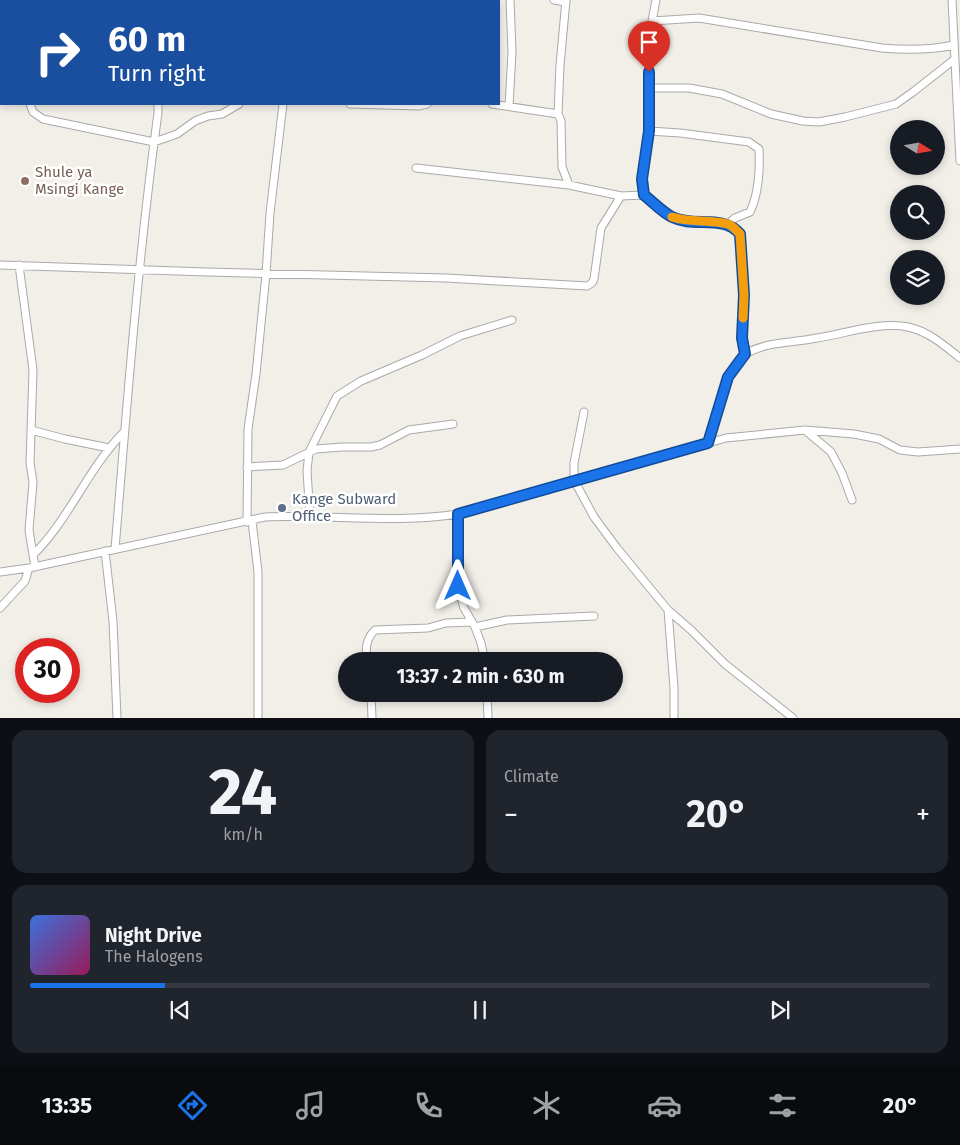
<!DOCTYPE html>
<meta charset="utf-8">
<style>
body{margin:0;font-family:"Fira Sans",sans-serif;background:#20242c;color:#f1f3f6;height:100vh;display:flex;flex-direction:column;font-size:19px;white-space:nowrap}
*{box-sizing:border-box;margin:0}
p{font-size:16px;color:#9ea1a6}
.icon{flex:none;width:28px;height:28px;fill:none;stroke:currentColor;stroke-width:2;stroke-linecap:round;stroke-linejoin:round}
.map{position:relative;height:718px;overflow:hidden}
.details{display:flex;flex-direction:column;gap:12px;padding:12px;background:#0d0f14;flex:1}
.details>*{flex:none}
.banner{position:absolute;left:0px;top:0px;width:500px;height:105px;box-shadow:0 2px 8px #0003;background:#1a4fa0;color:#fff;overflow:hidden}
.needle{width:32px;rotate:101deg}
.buttons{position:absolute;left:890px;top:120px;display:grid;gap:10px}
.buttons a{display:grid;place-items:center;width:55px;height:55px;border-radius:50%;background:#171b24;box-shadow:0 2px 8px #0003;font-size:25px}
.speed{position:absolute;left:15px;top:638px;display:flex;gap:10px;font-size:25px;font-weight:700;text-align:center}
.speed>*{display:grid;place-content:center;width:65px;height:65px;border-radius:50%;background:#171b24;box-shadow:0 2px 8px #0003;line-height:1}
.speed .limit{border:8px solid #d22;background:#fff;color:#111}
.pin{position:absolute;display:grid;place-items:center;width:42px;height:42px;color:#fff;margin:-51px -21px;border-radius:50% 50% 50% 0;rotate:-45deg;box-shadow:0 0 5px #0007}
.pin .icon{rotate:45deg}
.me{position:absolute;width:55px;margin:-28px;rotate:0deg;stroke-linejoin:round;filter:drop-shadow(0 0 4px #0008)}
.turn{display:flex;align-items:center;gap:18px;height:105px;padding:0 25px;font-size:22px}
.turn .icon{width:65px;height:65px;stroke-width:2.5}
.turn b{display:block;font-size:35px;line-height:42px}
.big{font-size:38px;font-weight:700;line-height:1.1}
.details .tile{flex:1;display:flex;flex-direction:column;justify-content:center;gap:8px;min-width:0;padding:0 18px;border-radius:15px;background:#20242c}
.details .dial{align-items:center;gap:0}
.dial b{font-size:65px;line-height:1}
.song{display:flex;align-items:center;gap:15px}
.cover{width:60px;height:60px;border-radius:8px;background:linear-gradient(135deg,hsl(220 70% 55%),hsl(330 70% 35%))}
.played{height:5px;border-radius:2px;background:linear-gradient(90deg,#1a73e8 15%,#363941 15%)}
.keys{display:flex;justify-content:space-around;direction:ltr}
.heat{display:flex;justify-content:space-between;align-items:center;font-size:28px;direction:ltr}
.details .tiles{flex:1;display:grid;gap:12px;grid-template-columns:1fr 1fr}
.tile:last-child{grid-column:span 2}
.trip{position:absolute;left:338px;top:652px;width:285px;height:50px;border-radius:25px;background:#171b24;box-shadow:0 2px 8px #0003;font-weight:700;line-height:50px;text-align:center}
.menu{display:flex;height:80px;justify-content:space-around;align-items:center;background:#090b0e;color:#9ea1a6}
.menu .icon{width:35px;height:35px}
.menu .selected{color:#1a73e8}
.menu b{font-size:22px;color:#f1f3f6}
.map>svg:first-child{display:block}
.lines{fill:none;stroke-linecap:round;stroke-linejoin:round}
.minor-casing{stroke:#a9a9a9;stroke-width:9}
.minor{stroke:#fff;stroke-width:7}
.route-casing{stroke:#114b97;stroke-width:12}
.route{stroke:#1a73e8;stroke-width:9}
.slow{stroke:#f59e0b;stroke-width:9}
.education-dot{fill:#8d6e63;stroke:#fff;stroke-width:2}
.service-dot{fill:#5c6f8a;stroke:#fff;stroke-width:2}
.labels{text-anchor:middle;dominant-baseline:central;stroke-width:5;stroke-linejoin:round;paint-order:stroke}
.education-label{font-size:15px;fill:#785e54;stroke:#fff;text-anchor:start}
.service-label{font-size:15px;fill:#4e5e75;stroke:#fff;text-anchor:start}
</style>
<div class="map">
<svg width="960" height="718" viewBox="0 0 960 718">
<rect width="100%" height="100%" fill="#f2efe9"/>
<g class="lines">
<defs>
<path id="minor" d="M 554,0 L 566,2
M 566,0 L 560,65 L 558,114 L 561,121 L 562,167 L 569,185
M 656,0 L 652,21 L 648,88 L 649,131 L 642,179 L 644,195 L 673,217 L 689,221 L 728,224 L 734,228 L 740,235 L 744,295 L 742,338 L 745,354
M 952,0 L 960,161
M 41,1 L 41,0
M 165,1 L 166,0
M 297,1 L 298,0
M 423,1 L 425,0
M 652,21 L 699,18 L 882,48 C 905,50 931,50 954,45
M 648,88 L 689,88 L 722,94 L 771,114 L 803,121 L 819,122 L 845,117 L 896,104 L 913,92 L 955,59
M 30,104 L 33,112 L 43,119 L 154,142 L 177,134 L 195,121 L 208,116 L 222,114 L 239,104
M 350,104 L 419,106 L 427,104
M 492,104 L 558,114
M 509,106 L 512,52 L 510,0
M 649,131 L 680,133 L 749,142 L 759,149 C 760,170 759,193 750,212 L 735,218 L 728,224
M 416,168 L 569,185 L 621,196 L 644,195
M 0,265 L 207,272 L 446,278 L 587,286 L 592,283 L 594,279 L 601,228 L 621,196
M 19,265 L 33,370 L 30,463 L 33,482 L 29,530 L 35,567
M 584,412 L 574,463 L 574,480 L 594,517 L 617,548 L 668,610 L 691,630 L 725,664 L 793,718
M 31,430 L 65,439 L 109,448
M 805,430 L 831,452 L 842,473 L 852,500
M 708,443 L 728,377 C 732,369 739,357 747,353 C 769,341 793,343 817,338 C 844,334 881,321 908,327 C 928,331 945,346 960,358
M 247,467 L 283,465 L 316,449 L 342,447 L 371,447 L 380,445 L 409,430 L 453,424
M 458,514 L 458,586 L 464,608 L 475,627 L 481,643 L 485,661
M 310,517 L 307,471 L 309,452 L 337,396 L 361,381 L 422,355 L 460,336 L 512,320
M 252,521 L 258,572 L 258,718
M 247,522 L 248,429 L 256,374 L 266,274 L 270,213 L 283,104
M 115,549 C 127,404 138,258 158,113 L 158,104
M 105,551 L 113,621 L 117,718
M 34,554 C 70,518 88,468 124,432
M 0,572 L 29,568 L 265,517 C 329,514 394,524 458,514 L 726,438 L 805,430 L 854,434 L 879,439 L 900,450 L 918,452 L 960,449
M 0,608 L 25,581 L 29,568
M 668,610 L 674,688 L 674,718
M 475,627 L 507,620 L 594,616
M 367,661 C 365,649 366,638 375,630 L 428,628 L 446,623 L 472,622
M 371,694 L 372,718
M 487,694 L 488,718"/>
</defs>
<use href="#minor" class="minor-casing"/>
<use href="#minor" class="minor"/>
</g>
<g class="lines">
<defs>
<path id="route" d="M 458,586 L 458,514 L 708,443 L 728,377 L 745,354 L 742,338 L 744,295 L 740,234 C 723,214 694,228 672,217 C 662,212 653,202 644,195 L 642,179 L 649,131 L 649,72"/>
</defs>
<use href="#route" class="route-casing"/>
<use href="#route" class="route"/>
<path class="slow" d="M 672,217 C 690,223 710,219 728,224 C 733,226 736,230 740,234 L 744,295 L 743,318"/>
</g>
<circle class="education-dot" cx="25" cy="181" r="5"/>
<circle class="service-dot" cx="282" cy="508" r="5"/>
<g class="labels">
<g class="education-label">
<text x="35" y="172">Shule ya<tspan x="35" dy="17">Msingi Kange</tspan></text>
</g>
<g class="service-label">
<text x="292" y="499">Kange Subward<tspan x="292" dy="17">Office</tspan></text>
</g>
</g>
</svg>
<div class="buttons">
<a><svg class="needle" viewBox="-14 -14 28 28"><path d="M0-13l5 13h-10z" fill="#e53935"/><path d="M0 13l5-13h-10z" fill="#9ea1a6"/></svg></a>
<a><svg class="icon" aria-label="search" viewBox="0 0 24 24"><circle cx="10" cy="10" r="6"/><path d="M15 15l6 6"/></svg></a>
<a><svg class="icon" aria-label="layers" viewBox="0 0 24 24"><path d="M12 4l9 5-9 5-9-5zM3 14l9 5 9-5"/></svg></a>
</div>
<div class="speed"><div class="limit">30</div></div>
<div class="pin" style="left:649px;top:72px;background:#d93025"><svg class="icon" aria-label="arrive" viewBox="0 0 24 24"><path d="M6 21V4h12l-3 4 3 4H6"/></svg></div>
<svg class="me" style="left:458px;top:586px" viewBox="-20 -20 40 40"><path d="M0-17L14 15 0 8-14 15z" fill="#1a73e8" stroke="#fff" stroke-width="4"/></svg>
<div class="trip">13:37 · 2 min · 630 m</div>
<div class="banner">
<div class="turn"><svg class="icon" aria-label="right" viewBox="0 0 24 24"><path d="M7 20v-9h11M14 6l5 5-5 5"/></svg><div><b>60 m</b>Turn right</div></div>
</div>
</div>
<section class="details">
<div class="tiles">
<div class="tile dial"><b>24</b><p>km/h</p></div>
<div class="tile"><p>Climate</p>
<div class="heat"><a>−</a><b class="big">20°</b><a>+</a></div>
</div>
<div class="tile">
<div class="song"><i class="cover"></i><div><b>Night Drive</b><p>The Halogens</p></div></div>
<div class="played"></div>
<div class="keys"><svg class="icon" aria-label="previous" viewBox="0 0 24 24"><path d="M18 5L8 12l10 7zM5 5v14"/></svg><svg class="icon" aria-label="pause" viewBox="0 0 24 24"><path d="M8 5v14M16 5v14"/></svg><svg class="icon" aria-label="next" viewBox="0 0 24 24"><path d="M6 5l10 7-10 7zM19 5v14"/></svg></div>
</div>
</div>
</section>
<nav class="menu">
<b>13:35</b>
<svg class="icon selected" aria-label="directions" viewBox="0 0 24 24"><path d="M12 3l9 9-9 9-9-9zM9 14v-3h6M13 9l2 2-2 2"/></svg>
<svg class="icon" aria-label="music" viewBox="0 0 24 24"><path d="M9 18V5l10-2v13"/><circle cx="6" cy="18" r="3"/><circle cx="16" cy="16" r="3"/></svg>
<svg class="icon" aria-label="phone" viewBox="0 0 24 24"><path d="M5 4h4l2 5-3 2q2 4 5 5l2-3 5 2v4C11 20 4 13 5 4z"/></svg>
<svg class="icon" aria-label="climate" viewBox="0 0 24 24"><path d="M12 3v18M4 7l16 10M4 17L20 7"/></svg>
<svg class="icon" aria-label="car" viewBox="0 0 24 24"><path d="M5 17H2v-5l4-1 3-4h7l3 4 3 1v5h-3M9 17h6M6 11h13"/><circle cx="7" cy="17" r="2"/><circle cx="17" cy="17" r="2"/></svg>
<svg class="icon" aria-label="filters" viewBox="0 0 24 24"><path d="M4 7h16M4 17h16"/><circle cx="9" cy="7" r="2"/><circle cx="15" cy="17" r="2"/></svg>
<b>20°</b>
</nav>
